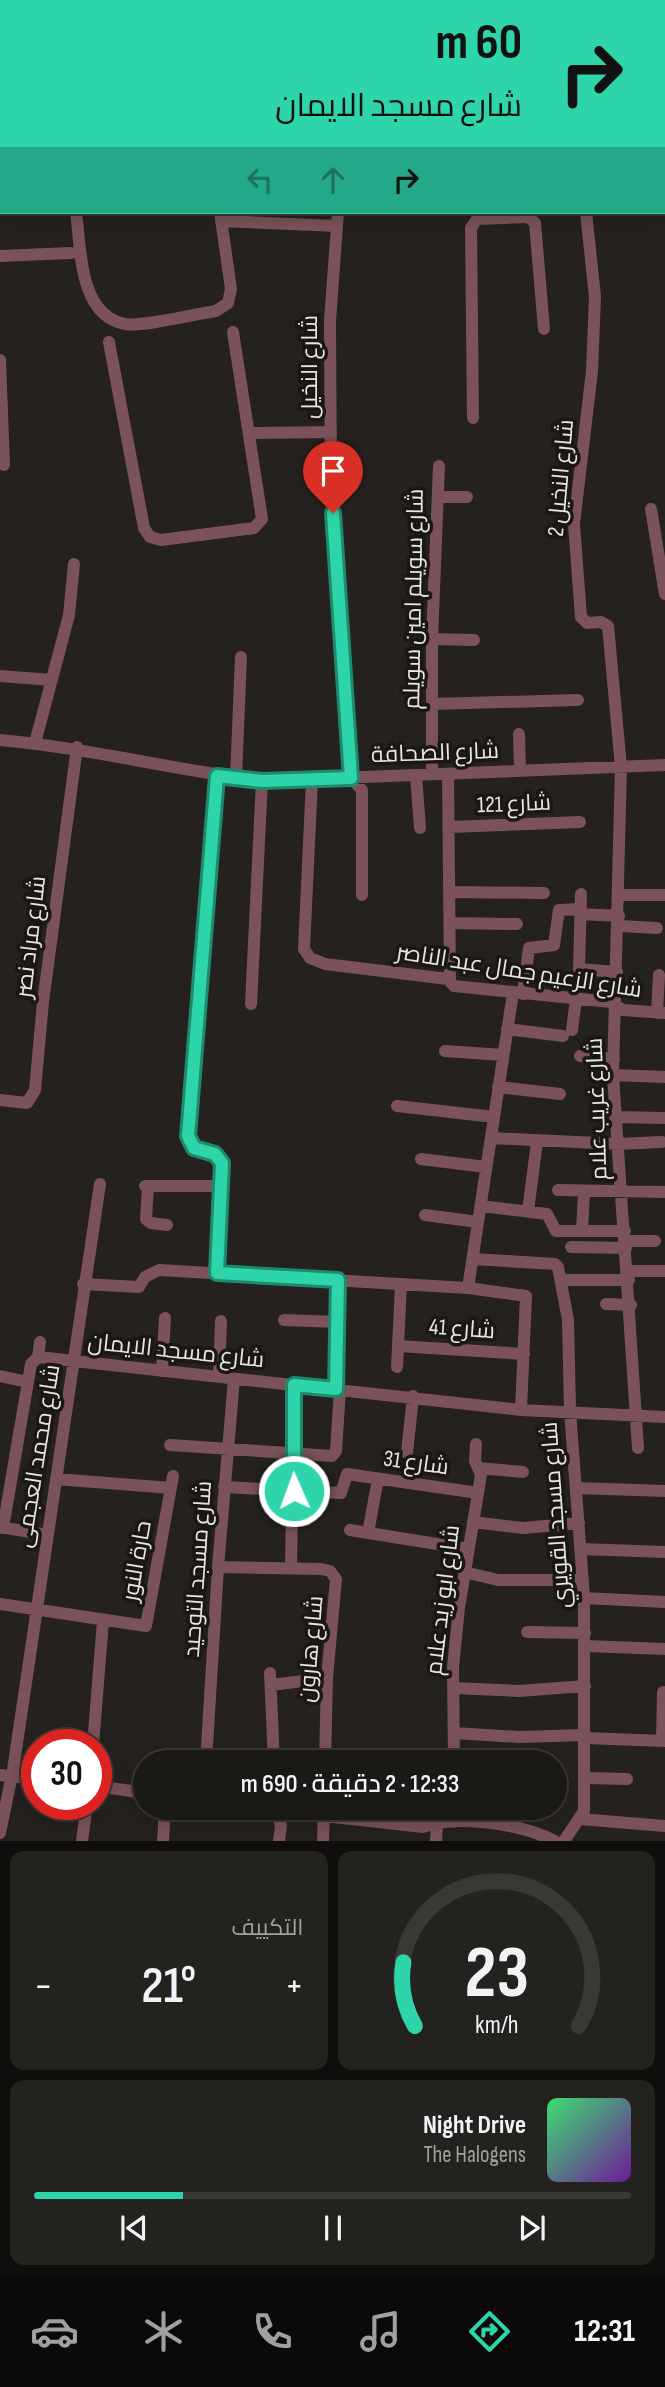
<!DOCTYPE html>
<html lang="ar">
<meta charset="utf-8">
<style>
body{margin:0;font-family:"Sofia Sans Condensed",Cairo,sans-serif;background:#24221f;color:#f1f3f6;direction:rtl;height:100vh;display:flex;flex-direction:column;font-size:26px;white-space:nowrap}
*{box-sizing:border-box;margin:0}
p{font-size:23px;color:#a0a0a1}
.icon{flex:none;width:38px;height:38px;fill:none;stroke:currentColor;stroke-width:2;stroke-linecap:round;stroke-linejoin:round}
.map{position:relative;height:1841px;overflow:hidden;direction:ltr}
.panel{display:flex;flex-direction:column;gap:10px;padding:10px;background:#0f0e0c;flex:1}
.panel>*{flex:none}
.banner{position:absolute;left:0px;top:0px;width:665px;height:214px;box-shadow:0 4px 18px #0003,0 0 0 2px #393835;direction:rtl;background:#2ed4aa;color:#111;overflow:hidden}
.speed{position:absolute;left:21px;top:1729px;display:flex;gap:14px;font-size:35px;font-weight:700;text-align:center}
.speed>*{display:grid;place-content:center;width:91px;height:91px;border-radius:50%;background:#1b1916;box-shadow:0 4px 18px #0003,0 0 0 2px #393835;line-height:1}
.speed .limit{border:10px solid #d22;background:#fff;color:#111}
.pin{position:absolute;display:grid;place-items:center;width:60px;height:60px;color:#fff;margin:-72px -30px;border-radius:50% 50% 50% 0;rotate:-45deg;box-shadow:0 0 7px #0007}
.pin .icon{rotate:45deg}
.me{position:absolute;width:77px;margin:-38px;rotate:358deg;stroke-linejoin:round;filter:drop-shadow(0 0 5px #0008)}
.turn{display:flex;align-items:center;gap:24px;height:147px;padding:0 28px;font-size:32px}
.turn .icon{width:91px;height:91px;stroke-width:2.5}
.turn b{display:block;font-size:49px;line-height:60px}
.lanes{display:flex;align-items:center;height:66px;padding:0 28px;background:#0003;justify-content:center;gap:35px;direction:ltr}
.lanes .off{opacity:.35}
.big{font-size:52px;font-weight:600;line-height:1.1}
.panel .tile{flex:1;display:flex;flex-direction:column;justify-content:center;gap:10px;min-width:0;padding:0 24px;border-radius:14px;background:#24221f}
.panel .dial{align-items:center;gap:0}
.dial svg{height:182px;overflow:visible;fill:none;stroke:#393835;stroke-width:7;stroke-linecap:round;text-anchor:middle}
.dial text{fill:#f1f3f6;stroke:none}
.song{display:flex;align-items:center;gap:21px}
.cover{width:84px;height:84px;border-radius:10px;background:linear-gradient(135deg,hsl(140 70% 55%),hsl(280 70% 35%))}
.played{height:7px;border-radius:4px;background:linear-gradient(90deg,#2ed4aa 25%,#393835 25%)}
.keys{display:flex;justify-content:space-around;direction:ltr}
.heat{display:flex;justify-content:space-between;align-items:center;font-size:38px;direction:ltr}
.panel .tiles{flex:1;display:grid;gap:10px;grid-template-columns:1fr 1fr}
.tile:last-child{grid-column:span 2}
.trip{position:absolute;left:133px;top:1750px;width:434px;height:70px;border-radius:35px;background:#1b1916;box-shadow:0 4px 18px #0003,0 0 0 2px #393835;font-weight:600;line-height:70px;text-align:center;direction:rtl}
.menu{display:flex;height:112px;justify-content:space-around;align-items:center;background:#0b0a09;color:#a0a0a1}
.menu .icon{width:49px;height:49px}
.menu .selected{color:#2ed4aa}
.menu b{font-size:32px;color:#f1f3f6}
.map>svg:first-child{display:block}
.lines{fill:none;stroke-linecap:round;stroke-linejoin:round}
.minor{stroke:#7b525a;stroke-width:12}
.route-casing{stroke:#1e8a6e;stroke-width:18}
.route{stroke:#2ed4aa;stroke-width:12}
.labels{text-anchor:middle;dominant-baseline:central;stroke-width:7;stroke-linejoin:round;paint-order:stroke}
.street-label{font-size:23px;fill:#e8e6e4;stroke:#1b1714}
</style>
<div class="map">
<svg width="665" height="1841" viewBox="0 0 665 1841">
<rect width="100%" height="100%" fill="#24211e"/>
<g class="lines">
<path class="minor" d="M 102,0 L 102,2
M 519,0 L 519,2
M 353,2 L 353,0
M 457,2 L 457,0
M 663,44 L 665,44
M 663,88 L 665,88
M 0,112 L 2,112
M 76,212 C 81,247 78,315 125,324 C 144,327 194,314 216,311 L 228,303 L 231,289 L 220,212
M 338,212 L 330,321 L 331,489 L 351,778 L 362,790 L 362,895
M 586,212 L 595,297 L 592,371 L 574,524 L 581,617 L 587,623 L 601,622 L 608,626 L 621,767 L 613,1075 L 638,1448
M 221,221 L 337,226
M 0,256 L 71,253
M 109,342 L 144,528 L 150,537 L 161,540 L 254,528 L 262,519 L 233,332
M 0,360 L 4,465
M 473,418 L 471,228 L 477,219 L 528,217 L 535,223 L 544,329
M 249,433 L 331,432
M 438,497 L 467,497
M 651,509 L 665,594
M 432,639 L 474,640
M 0,676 L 52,680
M 432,704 L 578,700
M 519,734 L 520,771
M 0,740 C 88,748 174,770 262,781 L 665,765
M 35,743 L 69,615 L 74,564
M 432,774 L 432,639 L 439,466
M 448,774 L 450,980
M 416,775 L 420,828
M 236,778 L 241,657
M 312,780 L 304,949 L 310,958 L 325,964 L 448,979 L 454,986 L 611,1002 L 623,1010 L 665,1013
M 449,827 L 580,822
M 451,892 L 544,893
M 581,894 L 579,969 L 617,972
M 620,895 L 665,895
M 580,914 L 619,916
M 450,923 L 517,924
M 619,926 L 657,928
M 523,994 L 529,948 L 554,945 L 559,910 L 580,909
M 251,1004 L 262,781
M 657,1013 L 659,975
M 507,1029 L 563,1036
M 572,1030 L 576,999
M 445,1051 L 503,1055
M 580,1056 L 614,1059
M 613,1075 L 665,1077
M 498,1087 L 560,1094
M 0,1100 L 27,1103 L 35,1090 L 43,1002 L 77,747
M 397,1106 L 494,1117
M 615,1117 L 665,1118
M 491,1138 L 618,1144 L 662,1142
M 421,1159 L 486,1167
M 145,1186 L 220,1186
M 148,1186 L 146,1219 L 151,1223 L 167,1225
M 558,1190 L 665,1192
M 481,1206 L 547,1214 L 556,1231 L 625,1231
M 528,1211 L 537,1142
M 425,1215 L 478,1222
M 582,1231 L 584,1192
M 626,1241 L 655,1241
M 571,1247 L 626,1248
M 473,1259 L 555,1264 L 558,1267 L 568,1320 L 570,1411 L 584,1598 L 584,1811 L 564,1841
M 628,1271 L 665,1271
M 217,1273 L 222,1163 L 215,1154 L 194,1148 L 188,1136 L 217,776
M 561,1280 L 629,1280
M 83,1284 L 139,1287 L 145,1277 L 159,1270 L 468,1288 L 526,1296 L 521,1410
M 468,1288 L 513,993
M 606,1304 L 631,1305
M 284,1320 L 338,1322
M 398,1346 L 524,1354
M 38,1357 L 40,1342
M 397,1367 L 401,1284
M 162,1371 L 165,1318
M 0,1376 L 28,1382
M 219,1377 L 221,1321
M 336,1389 L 339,1280
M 170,1445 L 332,1456 L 336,1451 L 340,1389
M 407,1453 L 413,1396
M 478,1468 L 523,1472
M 56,1479 L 171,1488
M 224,1487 L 341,1493 L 347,1474 L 478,1493
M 577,1488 L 665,1491
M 473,1522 L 523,1528 L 579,1523
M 0,1527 L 47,1535
M 3,1528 L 31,1364 L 38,1357 L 521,1410 L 665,1417
M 350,1530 L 468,1549
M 368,1533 L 378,1479
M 581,1549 L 665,1552
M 218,1567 L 321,1569 L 330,1571 L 336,1579 L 327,1678 L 325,1762
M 291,1567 L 294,1385
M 464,1572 L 498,1580 L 583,1580
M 584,1598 L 665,1602
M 0,1604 L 146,1626 L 173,1476
M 527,1632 L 585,1633
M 585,1646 L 665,1649
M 270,1673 L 274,1762
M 271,1685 L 327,1678
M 454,1688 L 519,1691 L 585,1686
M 454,1733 L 520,1737 L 585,1735
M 585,1738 L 665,1741
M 662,1741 L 663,1692
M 93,1745 L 103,1621
M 206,1762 L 218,1567 L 234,1379
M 454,1762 L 453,1667 L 459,1608 L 481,1475 L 475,1461 L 476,1444
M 0,1775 L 37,1779
M 585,1778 L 627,1779
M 96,1786 L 145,1793
M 252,1808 L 423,1827 C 458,1814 521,1824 555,1841
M 276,1808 L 281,1826 L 279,1841
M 454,1808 L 454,1822
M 580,1819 L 665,1826
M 0,1833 L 13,1770 L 100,1184
M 82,1841 L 87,1804
M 163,1841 L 165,1808
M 323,1841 L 324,1808
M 436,1841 L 437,1821"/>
</g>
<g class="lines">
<defs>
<path id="route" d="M 294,1491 L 294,1385 L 336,1389 L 338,1280 L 217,1273 L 222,1163 L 215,1154 L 194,1148 L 188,1136 L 217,776 L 262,781 L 351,778 L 333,513"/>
</defs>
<use href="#route" class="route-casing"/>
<use href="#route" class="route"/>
</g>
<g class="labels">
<g class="street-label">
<text transform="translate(310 367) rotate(-90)">شارع النخيل</text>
<text transform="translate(561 478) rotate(-85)">شارع النخيل 2</text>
<text transform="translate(414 599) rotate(-89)">شارع سويلم امين سويلم</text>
<text transform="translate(435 753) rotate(-2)">شارع الصحافة</text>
<text transform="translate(514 804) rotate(-2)">شارع 121</text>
<text transform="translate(31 937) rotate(-83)">شارع مراد نصر</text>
<text transform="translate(519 971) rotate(9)">شارع الزعيم جمال عبد الناصر</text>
<text transform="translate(597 1109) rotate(-92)">شارع غريب علام</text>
<text transform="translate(462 1329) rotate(4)">شارع 41</text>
<text transform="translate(176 1351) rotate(6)">شارع مسجد الايمان</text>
<text transform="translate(38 1456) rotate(-81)">شارع محمد العجمى</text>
<text transform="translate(416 1463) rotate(8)">شارع 31</text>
<text transform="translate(556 1515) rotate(-94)">شارع مسجد القويري</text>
<text transform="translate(137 1561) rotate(-80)">حارة النور</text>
<text transform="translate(198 1569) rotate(-86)">شارع مسجد التوحيد</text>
<text transform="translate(443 1600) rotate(-83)">شارع ابو زيد علام</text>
<text transform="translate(311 1649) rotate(-85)">شارع هارون</text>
</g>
</g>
</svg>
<div class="speed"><div class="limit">30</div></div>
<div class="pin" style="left:333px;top:513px;background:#d93025"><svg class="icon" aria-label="arrive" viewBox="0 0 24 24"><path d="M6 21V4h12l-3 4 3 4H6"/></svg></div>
<svg class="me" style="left:294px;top:1491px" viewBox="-20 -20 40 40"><circle r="17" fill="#2ed4aa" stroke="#fff" stroke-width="3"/><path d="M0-11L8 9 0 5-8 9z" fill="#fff"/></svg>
<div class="trip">12:33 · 2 دقيقة · 690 m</div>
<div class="banner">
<div class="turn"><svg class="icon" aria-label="right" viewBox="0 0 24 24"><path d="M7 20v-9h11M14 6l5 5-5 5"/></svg><div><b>60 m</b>شارع مسجد الايمان</div></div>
<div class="lanes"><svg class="icon off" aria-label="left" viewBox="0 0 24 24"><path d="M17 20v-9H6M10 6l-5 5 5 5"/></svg><svg class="icon off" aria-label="ahead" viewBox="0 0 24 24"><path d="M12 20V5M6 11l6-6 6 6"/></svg><svg class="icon" aria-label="right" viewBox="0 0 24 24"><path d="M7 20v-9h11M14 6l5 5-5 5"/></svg></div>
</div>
</div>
<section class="panel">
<div class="tiles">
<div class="tile dial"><svg viewBox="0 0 100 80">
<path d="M14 69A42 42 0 1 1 86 69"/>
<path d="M14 69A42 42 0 0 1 9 41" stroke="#2ed4aa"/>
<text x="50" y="56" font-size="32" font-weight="700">23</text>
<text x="50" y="72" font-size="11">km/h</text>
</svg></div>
<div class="tile"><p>التكييف</p>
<div class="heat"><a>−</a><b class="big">21°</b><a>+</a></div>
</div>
<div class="tile">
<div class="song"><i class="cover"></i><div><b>Night Drive</b><p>The Halogens</p></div></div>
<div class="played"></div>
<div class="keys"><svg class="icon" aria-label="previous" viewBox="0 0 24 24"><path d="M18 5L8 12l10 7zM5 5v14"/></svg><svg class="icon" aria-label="pause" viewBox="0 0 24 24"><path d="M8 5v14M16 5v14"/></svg><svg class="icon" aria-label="next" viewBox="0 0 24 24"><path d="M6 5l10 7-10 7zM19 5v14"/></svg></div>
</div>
</div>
</section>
<nav class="menu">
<b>12:31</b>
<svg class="icon selected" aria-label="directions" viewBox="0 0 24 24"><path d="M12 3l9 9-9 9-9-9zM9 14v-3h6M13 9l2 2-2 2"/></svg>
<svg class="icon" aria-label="music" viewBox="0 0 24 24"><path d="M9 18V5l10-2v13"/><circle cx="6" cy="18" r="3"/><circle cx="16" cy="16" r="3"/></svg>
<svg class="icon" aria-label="phone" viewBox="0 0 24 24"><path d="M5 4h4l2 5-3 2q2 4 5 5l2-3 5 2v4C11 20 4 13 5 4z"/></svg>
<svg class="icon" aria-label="climate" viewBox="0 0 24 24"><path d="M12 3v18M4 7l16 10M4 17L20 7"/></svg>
<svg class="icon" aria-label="car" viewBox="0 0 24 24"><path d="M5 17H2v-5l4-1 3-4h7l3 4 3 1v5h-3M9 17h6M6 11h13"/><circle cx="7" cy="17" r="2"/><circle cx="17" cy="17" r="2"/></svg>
</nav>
